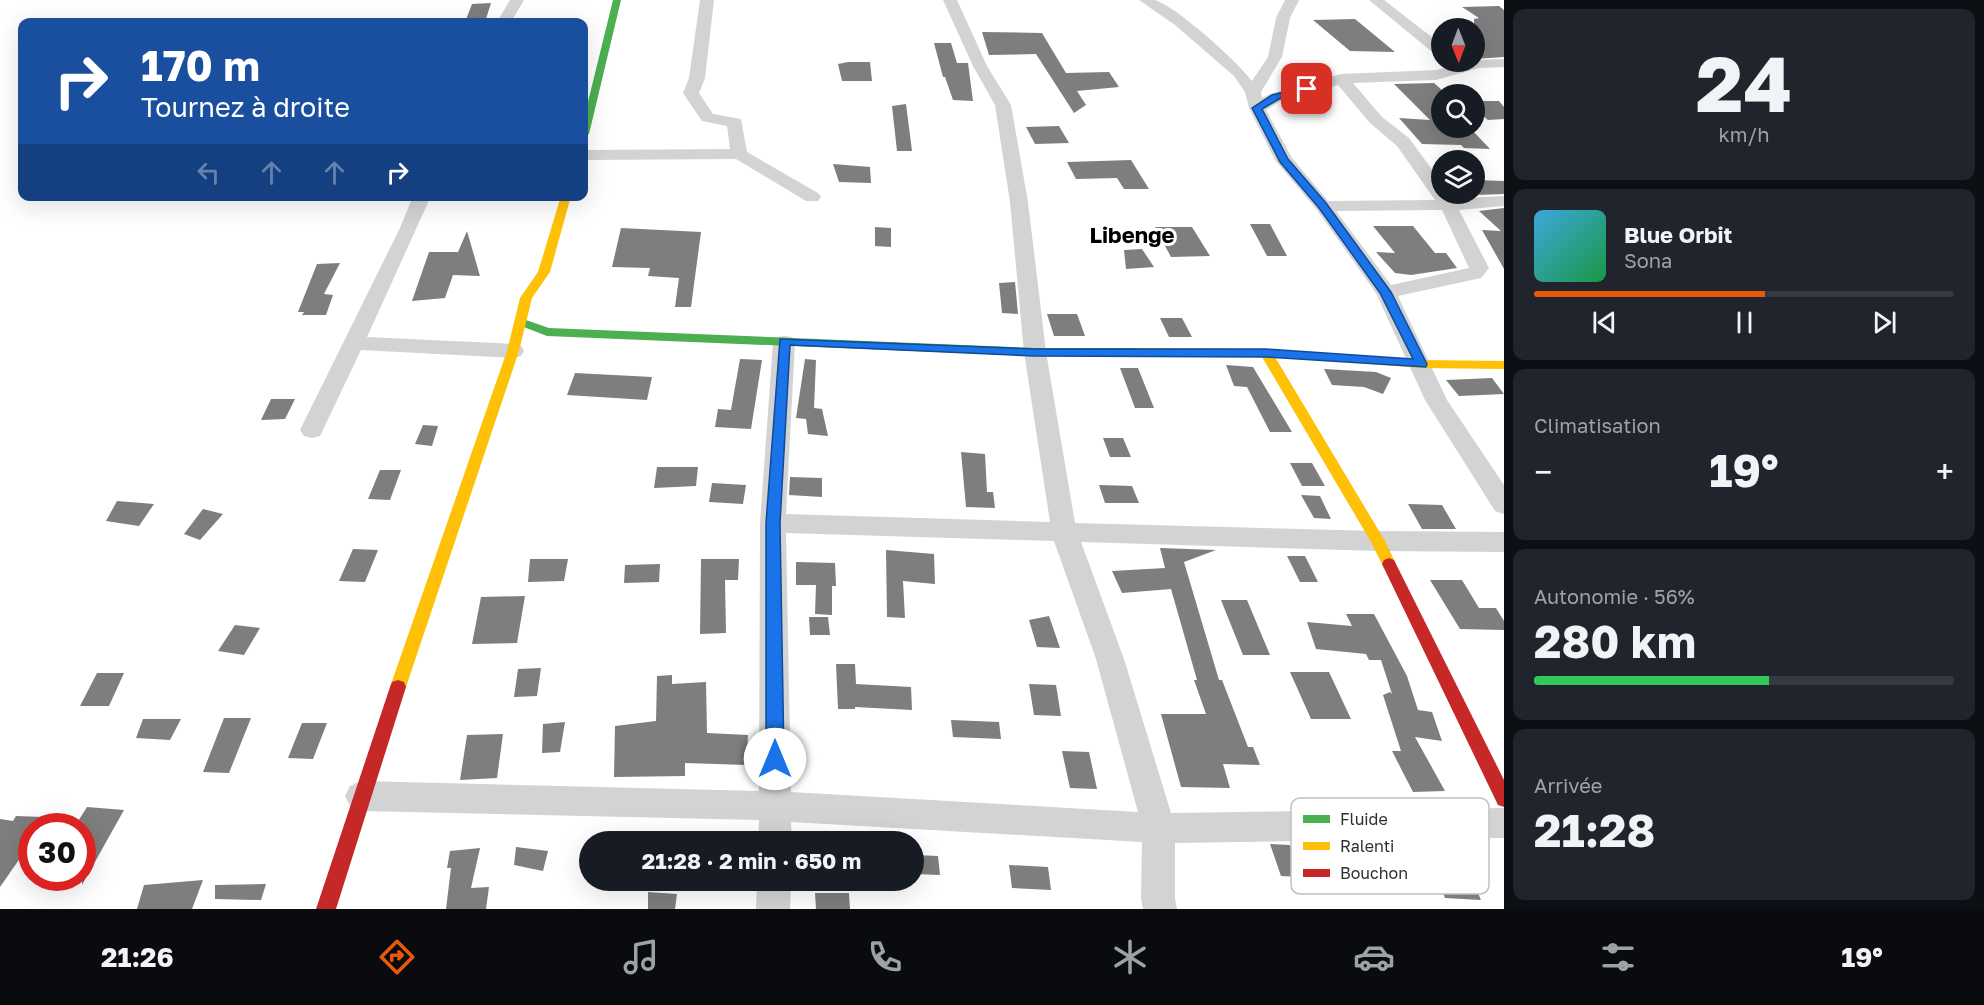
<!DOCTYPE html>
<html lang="fr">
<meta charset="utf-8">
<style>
body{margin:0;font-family:"Golos Text",sans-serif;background:#20242c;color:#f1f3f6;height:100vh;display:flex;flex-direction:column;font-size:22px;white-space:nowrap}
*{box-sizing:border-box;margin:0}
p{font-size:20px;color:#9ea1a6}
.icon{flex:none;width:33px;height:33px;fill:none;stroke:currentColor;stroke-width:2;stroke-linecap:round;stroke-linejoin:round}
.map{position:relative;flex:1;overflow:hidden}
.panel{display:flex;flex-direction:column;gap:9px;padding:9px;background:#0d0f14;width:480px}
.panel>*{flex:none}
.banner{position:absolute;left:18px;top:18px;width:570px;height:183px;border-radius:12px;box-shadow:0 6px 24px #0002;background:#1a4fa0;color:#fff;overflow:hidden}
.needle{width:39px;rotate:179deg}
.tools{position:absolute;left:1431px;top:18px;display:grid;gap:12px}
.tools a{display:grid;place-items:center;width:54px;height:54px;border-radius:50%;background:#171b24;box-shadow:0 6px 24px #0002;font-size:30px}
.speed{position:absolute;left:18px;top:813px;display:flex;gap:12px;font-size:30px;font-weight:700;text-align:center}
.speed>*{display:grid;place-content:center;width:78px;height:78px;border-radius:50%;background:#171b24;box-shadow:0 6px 24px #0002;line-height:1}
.speed .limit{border:9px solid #d22;background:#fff;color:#111}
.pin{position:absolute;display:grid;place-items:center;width:51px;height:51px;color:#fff;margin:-26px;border-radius:12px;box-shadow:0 3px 9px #0006}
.me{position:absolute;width:66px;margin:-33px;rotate:0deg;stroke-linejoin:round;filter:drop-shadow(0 0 4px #0008)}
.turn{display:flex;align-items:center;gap:21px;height:126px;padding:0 24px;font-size:27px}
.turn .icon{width:78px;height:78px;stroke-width:2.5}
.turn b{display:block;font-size:42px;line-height:51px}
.lanes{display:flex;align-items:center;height:57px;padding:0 24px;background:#0003;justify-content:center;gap:30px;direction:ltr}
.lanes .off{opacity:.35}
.big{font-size:45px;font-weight:700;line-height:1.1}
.panel .widget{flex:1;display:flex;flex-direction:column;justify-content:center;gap:9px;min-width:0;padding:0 21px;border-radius:12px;background:#20242c}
.panel .dial{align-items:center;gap:0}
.dial b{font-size:78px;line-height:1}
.song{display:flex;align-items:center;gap:18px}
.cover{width:72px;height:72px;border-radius:9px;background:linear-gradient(135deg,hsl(200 70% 55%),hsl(140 70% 35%))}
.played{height:6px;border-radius:3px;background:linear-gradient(90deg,#ea580c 55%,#363941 55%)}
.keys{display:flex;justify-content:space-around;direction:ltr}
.heat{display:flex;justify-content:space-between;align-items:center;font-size:33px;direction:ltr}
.charge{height:9px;border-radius:4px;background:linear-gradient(90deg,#34c759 56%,#363941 0)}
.trip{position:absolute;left:579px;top:831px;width:345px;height:60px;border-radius:30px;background:#171b24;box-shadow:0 6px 24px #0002;font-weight:700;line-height:60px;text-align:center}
.tabs{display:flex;height:96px;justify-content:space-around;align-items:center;background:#090b0e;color:#9ea1a6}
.tabs .icon{width:42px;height:42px}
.tabs .current{color:#ea580c}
.tabs b{font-size:27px;color:#f1f3f6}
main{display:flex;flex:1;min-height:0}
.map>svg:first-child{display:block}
.building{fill:#7e7e7e}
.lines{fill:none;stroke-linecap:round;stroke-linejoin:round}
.street{fill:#d3d3d3;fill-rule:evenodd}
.fast{fill:#4caf50;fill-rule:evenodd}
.slow{fill:#ffc107;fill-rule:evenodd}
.jam{fill:#c62828;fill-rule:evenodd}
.route{fill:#1a73e8;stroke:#114b97;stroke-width:1.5}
.labels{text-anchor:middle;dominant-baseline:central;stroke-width:6;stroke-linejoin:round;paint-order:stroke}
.far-town-label{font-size:22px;font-weight:bold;fill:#000;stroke:#fff}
.key{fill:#fff;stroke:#c0c0c0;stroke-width:1.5}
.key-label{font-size:16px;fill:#2e2e2e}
</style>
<main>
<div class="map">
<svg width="1504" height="909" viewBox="0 0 1504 909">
<rect width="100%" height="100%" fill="#fff"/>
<path class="building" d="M 491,3 L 485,22 L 465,22 L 472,4 Z
M 1499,6 L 1504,10 L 1504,57 L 1474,59 L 1474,19 L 1479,18 L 1462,7 Z
M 1355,19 L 1395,52 L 1350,51 L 1313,20 Z
M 982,32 L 1042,33 L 1066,73 L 1109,72 L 1119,87 L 1077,91 L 1086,105 L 1074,113 L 1036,54 L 989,55 Z
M 934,43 L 951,43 L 957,63 L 968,63 L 973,101 L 953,100 L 945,77 L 943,77 Z
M 848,62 L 870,62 L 872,81 L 842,81 L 838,64 Z
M 1434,83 L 1442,90 L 1442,129 L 1471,129 L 1490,149 L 1464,148 L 1461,145 L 1422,144 L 1399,118 L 1430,120 L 1394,84 Z
M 1474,101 L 1499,101 L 1504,107 L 1504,119 L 1488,120 L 1474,108 Z
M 906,104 L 912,151 L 897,151 L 892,106 Z
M 1059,126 L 1069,143 L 1035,144 L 1026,127 Z
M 1131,160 L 1149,189 L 1124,189 L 1117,178 L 1076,179 L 1067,162 Z
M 833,164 L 870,167 L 871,183 L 839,182 Z
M 1474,180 L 1504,181 L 1504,194 L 1474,195 Z
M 1504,208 L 1504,269 L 1482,230 L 1501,231 L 1479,211 Z
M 1250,224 L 1270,224 L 1287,256 L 1267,256 Z
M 1373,226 L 1413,226 L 1435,253 L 1446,253 L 1457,268 L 1411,275 L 1395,273 L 1376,252 L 1395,253 Z
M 875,227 L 891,228 L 891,247 L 875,246 Z
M 1155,227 L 1192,227 L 1210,256 L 1171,257 Z
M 621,228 L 701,232 L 691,307 L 675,307 L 679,278 L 648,276 L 650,268 L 612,267 Z
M 467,231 L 480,276 L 453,275 L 445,298 L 412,301 L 429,252 L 458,252 Z
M 1142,249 L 1154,267 L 1126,269 L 1124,250 Z
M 340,263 L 324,294 L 333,295 L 326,315 L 302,315 L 304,312 L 298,312 L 317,264 Z
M 1015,282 L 1018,314 L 1002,313 L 999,283 Z
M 1047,314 L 1077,314 L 1085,336 L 1054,336 Z
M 1160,318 L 1182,318 L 1192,337 L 1169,337 Z
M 740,359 L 762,360 L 751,429 L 715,427 L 718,409 L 731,410 Z
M 805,359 L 816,360 L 814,408 L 822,409 L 828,436 L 808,434 L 806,419 L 796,418 Z
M 1226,365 L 1253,367 L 1292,432 L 1270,432 L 1247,387 L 1234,386 Z
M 1120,368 L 1138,368 L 1154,408 L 1135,408 Z
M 1324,369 L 1376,372 L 1391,378 L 1383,394 L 1364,387 L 1332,385 Z
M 575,373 L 652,377 L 647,400 L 567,395 Z
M 1492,378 L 1504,394 L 1459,396 L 1446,380 Z
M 271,399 L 295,399 L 285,419 L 261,420 Z
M 423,425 L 438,426 L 432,446 L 415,444 Z
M 1103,438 L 1123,438 L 1131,457 L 1110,457 Z
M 961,452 L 985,454 L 987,492 L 993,492 L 995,508 L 966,507 Z
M 1290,463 L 1312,463 L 1325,486 L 1302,486 Z
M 657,467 L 698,467 L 696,486 L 654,488 Z
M 380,470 L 401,470 L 390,500 L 368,499 Z
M 790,477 L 822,478 L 822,497 L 789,495 Z
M 712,483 L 746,485 L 743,504 L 709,502 Z
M 1099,485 L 1132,486 L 1139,503 L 1105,503 Z
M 1301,495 L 1320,496 L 1331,519 L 1314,518 Z
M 117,501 L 154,504 L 139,526 L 106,521 Z
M 1408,504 L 1442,505 L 1456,529 L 1422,529 Z
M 203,509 L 223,514 L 200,540 L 184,534 Z
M 1160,548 L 1216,550 L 1184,562 L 1219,680 L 1222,680 L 1248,747 L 1253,747 L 1260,765 L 1223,764 L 1230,788 L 1181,787 L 1161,714 L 1206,714 L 1194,680 L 1197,680 L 1171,589 L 1122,593 L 1112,571 L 1165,568 Z
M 353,549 L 378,550 L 365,582 L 339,581 Z
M 886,550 L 934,554 L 935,584 L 903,581 L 905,618 L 887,617 Z
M 1287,556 L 1305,556 L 1318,582 L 1300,582 Z
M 530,559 L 568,559 L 564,581 L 528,582 Z
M 701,559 L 739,559 L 738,580 L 725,580 L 726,633 L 700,634 Z
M 796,562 L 835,563 L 836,586 L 832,586 L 832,615 L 815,614 L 816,585 L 796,585 Z
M 660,564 L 659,582 L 624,583 L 625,565 Z
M 1430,580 L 1462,580 L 1479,608 L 1496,608 L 1504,621 L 1504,630 L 1460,629 Z
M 525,596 L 517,643 L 472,644 L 481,597 Z
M 1221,600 L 1247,600 L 1270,655 L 1243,655 Z
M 1346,614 L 1374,614 L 1407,676 L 1418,710 L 1432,712 L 1442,741 L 1415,737 L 1445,791 L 1413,792 L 1392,751 L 1401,751 L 1383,695 L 1390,692 L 1392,694 L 1381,660 L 1369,660 L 1366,654 L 1316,649 L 1307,622 L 1352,626 Z
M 1049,616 L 1060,648 L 1037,647 L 1029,620 Z
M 809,617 L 828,617 L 830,635 L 810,635 Z
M 235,625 L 260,628 L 244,655 L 218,651 Z
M 836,664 L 855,664 L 856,684 L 911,687 L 912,710 L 855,707 L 855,709 L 838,709 Z
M 541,668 L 537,696 L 514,697 L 518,669 Z
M 1290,672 L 1329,672 L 1351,719 L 1311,719 Z
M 97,673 L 124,673 L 109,706 L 80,706 Z
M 672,675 L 672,684 L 706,682 L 707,733 L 748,735 L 746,765 L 685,763 L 685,776 L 614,777 L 615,726 L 656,721 L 657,676 Z
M 1029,684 L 1056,685 L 1061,716 L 1034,715 Z
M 224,718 L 251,718 L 229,773 L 203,772 Z
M 143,719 L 181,719 L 170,740 L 136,738 Z
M 951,720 L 999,722 L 1001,739 L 953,737 Z
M 565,722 L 560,752 L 542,753 L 543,724 Z
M 302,723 L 327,723 L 313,759 L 288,758 Z
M 503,734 L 497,778 L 460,780 L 467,735 Z
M 1062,751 L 1089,752 L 1097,789 L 1070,788 Z
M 87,807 L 124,810 L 82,885 L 82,826 L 75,826 Z
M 16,816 L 44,817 L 38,826 L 32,826 L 32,841 L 0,887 L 0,819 L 13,821 Z
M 1423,842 L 1457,844 L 1481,900 L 1445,898 Z
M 1270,844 L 1290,845 L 1301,877 L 1281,876 Z
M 516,847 L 548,851 L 543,871 L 514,865 Z
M 480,848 L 471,888 L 489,887 L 486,909 L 446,909 L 451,868 L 447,868 L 450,851 Z
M 914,855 L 938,856 L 940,875 L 914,874 Z
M 1009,865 L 1048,867 L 1051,890 L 1012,888 Z
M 203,880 L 192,909 L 137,909 L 144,885 Z
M 266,884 L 261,900 L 215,899 L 215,885 Z
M 648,892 L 677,894 L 675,909 L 648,909 Z
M 815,893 L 849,893 L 850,909 L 816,909 Z"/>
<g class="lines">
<path class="street" d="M 510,0 L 524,0 L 511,22 L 497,22 Z
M 700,0 L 714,0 L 705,78 L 699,93 L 713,114 L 741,119 L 747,152 L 818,193 L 821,197 L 818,201 L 806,201 L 736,159 L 584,160 L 584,150 L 730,149 L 727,126 L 702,121 L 683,93 L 689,78 Z
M 943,0 L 957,0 L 987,66 L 1011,105 L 1028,202 L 1046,352 L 1075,523 L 1378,531 L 1504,532 L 1504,552 L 1378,551 L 1081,542 L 1124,659 L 1171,813 L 1504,808 L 1504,838 L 1175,843 L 1175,899 L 1177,909 L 1143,909 L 1141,899 L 1142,842 L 791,822 L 792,842 L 758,842 L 759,820 L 361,811 L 350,806 L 345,796 L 350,786 L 361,781 L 759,791 L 760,523 L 773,342 L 776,337 L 784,336 L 792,337 L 795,342 L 786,514 L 1050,522 L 1024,352 L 1010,202 L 995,105 L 973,66 ZM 786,533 L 1054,541 L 1096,659 L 1138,812 L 791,792 Z
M 1139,0 C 1144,0 1149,0 1154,0 C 1174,4 1239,63 1252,81 L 1268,57 L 1276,18 L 1285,0 L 1299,0 L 1290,18 L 1282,57 L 1261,92 L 1262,98 L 1270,94 L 1341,74 L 1436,70 L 1479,60 L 1504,59 L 1504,67 L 1479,68 L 1436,80 L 1353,83 L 1382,117 L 1409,138 L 1442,183 L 1442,194 L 1449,194 L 1453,199 L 1504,196 L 1504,206 L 1459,210 L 1489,268 L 1481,278 L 1398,296 L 1447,400 L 1504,485 L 1504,514 L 1495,511 L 1425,400 L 1376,293 L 1317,210 L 1275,160 L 1249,108 L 1245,92 L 1234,76 L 1175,25 ZM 1338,85 L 1370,123 L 1397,146 L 1435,200 L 1328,201 L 1292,158 L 1266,110 L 1282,100 ZM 1442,210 L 1469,268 L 1391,285 L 1336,211 Z
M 1369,0 L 1384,0 L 1442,45 L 1442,57 L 1437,56 Z
M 413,196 L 431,196 L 367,337 L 513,344 L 521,346 L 524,351 L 521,356 L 513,358 L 361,350 L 320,436 L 312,438 L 304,436 L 300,430 L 400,228 Z
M 757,880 L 791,880 L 790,909 L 756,909 Z"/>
<path class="fast" d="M 613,0 L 621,0 L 589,134 L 584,137 L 584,118 Z
M 520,318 L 549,328 L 1035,348 L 1136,348 L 1142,352 L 1136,356 L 1035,356 L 547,336 L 516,324 L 514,322 Z"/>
<path class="slow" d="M 561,196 L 571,196 L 550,272 L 532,298 L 519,351 L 406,687 L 404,692 L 398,694 L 392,692 L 390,687 L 507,351 L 520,298 L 538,272 Z
M 1136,348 L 1266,349 L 1421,360 L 1504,361 L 1504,369 L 1421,368 L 1275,357 L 1385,541 L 1396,564 L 1394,568 L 1384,568 L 1371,542 L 1262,357 L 1132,355 L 1130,352 Z"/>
<path class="jam" d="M 1389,558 L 1394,560 L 1504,780 L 1504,807 L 1498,805 L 1382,564 L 1384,560 Z
M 398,680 L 404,682 L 406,687 L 336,909 L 316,909 L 390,687 L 392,682 Z"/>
</g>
<path class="route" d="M 1307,86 L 1310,87 L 1310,91 L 1279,99 L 1262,109 L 1288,159 L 1326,203 L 1391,292 L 1427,364 L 1426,367 L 1266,357 L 1035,356 L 790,345 L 780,523 L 784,759 L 781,764 L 775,767 L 769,764 L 766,759 L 766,523 L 780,339 L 1035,349 L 1266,349 L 1413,359 L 1380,293 L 1319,208 L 1280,162 L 1252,108 L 1272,95 Z"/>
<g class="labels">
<g class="far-town-label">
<text x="1132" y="234">Libenge</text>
</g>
</g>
<rect x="1291" y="798" width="198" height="96" rx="9" class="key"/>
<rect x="1303" y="815" width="27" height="8" fill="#4caf50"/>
<rect x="1303" y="842" width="27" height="8" fill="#ffc107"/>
<rect x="1303" y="869" width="27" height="8" fill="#c62828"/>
<g class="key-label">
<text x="1340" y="825">Fluide</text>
<text x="1340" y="852">Ralenti</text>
<text x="1340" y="879">Bouchon</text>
</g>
</svg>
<div class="tools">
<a><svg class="needle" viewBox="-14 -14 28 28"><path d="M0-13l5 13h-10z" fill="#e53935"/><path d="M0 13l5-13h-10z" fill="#9ea1a6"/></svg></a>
<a><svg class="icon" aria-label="search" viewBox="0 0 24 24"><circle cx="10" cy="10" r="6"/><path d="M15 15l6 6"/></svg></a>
<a><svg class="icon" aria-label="layers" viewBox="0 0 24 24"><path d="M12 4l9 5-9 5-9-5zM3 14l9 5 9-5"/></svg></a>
</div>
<div class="speed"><div class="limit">30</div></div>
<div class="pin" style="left:1307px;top:89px;background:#d93025"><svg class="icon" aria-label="arrive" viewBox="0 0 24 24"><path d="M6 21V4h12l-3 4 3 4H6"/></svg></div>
<svg class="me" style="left:775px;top:759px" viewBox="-20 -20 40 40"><circle r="19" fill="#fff"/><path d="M0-13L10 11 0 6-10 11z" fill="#1a73e8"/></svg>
<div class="trip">21:28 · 2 min · 650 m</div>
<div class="banner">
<div class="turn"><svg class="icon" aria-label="right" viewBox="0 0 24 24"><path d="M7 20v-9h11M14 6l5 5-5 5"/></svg><div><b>170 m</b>Tournez à droite</div></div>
<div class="lanes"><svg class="icon off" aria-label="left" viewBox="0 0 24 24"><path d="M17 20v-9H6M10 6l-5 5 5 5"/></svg><svg class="icon off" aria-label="ahead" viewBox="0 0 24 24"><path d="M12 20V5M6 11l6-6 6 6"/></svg><svg class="icon off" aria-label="ahead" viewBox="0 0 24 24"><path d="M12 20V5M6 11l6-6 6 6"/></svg><svg class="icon" aria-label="right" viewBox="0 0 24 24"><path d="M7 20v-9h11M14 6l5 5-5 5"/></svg></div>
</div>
</div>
<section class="panel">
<div class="widget dial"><b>24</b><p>km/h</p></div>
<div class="widget">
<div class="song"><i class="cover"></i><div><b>Blue Orbit</b><p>Sona</p></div></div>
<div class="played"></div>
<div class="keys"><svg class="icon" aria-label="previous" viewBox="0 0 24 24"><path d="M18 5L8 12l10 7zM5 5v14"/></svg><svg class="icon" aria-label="pause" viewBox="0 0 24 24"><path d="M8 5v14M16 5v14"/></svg><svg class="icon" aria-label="next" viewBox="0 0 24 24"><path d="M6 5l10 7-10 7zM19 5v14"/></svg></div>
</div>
<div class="widget"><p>Climatisation</p>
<div class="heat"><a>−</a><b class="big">19°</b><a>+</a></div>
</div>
<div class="widget"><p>Autonomie · 56%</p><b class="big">280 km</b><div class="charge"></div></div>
<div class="widget"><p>Arrivée</p><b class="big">21:28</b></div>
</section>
</main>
<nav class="tabs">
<b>21:26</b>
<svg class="icon current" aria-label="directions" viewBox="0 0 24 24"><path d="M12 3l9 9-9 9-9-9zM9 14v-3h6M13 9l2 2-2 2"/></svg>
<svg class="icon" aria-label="music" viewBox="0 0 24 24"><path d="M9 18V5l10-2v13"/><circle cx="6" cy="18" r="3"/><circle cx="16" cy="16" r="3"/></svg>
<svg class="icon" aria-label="phone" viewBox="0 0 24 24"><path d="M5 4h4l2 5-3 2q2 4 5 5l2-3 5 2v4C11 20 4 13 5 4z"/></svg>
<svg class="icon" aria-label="climate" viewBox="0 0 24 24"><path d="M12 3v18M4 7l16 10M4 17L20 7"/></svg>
<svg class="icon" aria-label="car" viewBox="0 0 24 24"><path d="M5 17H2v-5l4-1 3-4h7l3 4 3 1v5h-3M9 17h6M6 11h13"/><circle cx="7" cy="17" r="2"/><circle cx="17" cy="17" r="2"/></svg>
<svg class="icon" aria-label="filters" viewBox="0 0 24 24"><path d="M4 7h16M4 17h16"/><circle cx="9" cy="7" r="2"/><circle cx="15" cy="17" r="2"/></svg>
<b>19°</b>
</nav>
